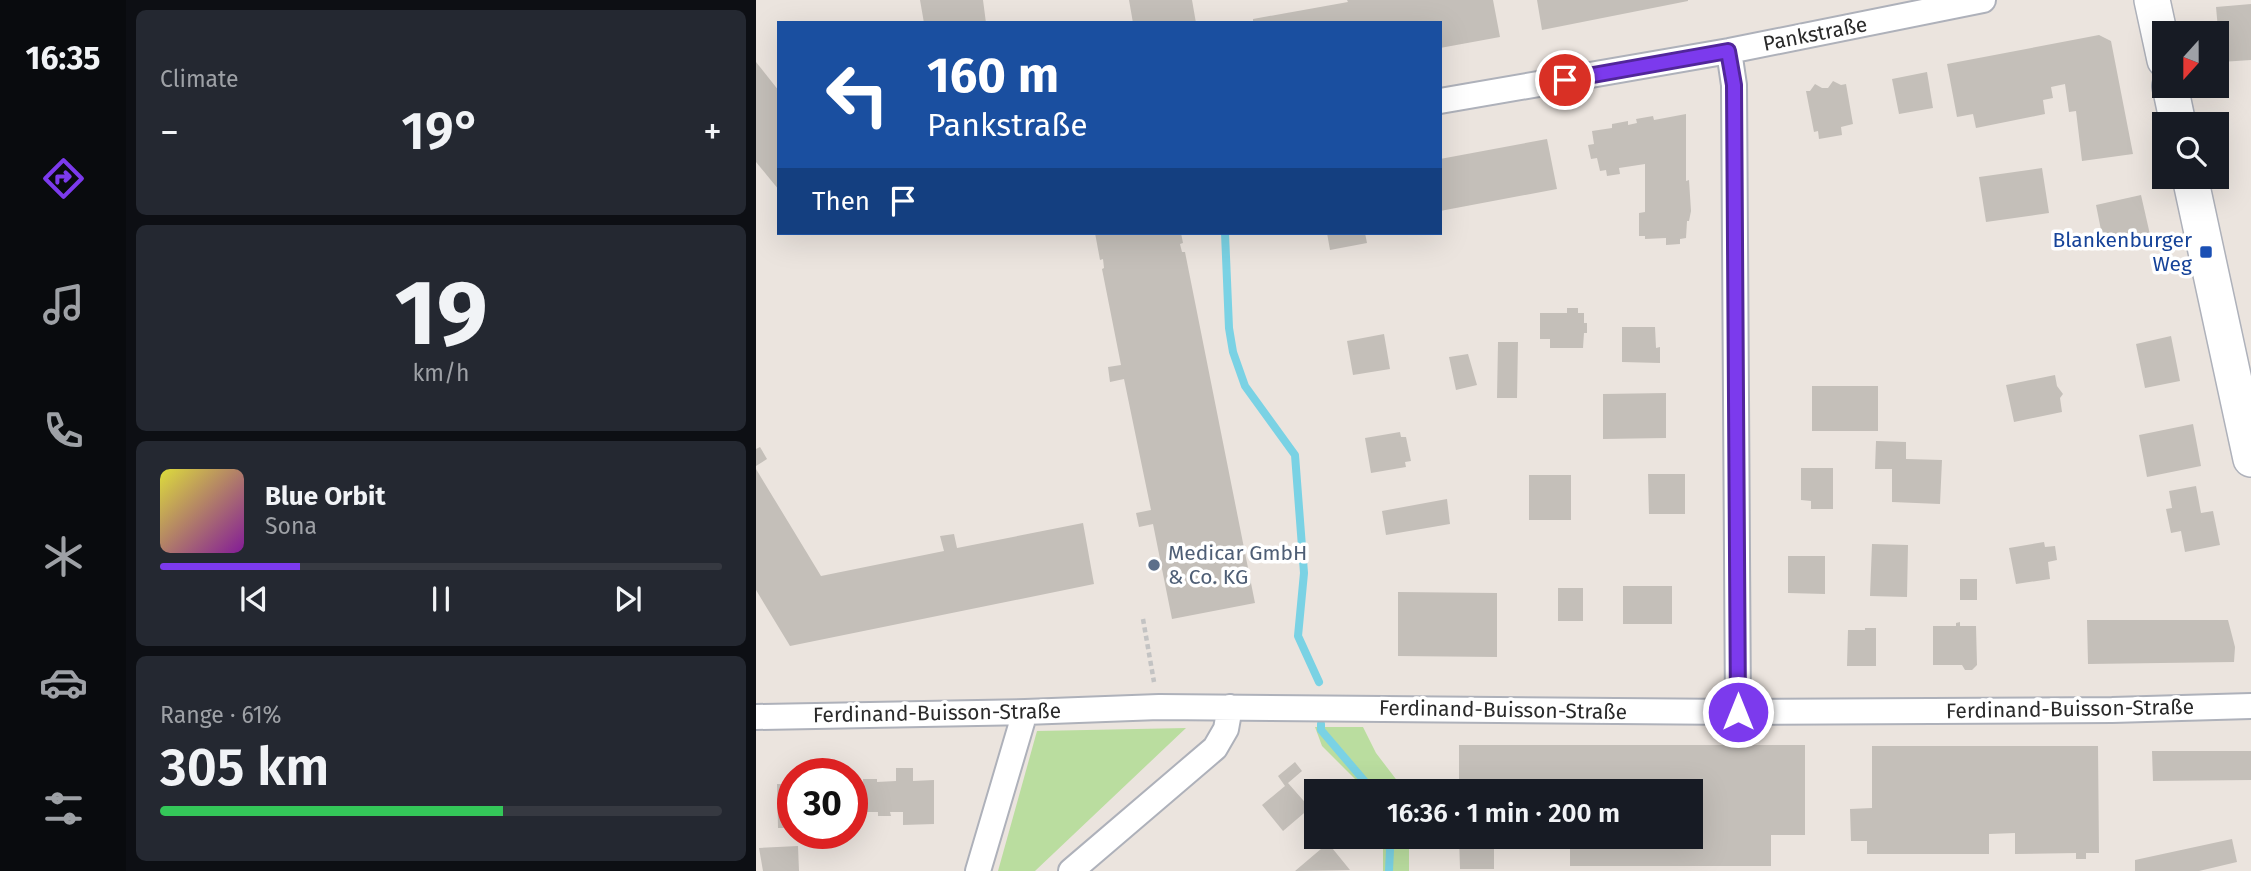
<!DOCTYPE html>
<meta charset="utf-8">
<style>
body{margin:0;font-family:"Fira Sans",sans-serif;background:#242831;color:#f1f3f6;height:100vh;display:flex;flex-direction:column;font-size:26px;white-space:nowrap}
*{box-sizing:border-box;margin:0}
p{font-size:23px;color:#9ea1a6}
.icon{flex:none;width:38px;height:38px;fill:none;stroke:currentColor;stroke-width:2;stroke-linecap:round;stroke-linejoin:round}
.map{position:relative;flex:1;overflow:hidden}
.sheet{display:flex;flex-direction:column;gap:10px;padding:10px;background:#0d0f14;width:630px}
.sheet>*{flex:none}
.banner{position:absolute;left:21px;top:21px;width:665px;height:214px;border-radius:0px;box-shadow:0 7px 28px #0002;background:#1a4fa0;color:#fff;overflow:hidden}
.needle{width:46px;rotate:201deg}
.buttons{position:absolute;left:1396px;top:21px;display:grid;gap:14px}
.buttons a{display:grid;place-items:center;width:77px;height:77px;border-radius:0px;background:#171b24;box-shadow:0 7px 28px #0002;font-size:35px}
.speed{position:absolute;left:21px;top:758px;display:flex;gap:14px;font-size:35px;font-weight:700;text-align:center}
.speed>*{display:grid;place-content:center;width:91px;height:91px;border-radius:50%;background:#171b24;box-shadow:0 7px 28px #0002;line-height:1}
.speed .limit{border:10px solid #d22;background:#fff;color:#111}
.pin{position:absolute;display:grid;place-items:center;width:60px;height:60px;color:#fff;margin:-30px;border:4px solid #fff;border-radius:50%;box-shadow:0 2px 7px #0007}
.me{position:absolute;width:77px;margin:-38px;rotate:0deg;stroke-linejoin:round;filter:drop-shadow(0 0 5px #0008)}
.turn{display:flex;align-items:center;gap:24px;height:147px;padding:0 35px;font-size:32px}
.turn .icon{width:91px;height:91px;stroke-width:2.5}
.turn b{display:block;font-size:49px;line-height:60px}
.then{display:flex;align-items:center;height:66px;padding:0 35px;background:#0003;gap:14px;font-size:26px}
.big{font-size:52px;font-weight:600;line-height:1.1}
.sheet .tile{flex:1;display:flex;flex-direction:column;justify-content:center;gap:10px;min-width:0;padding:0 24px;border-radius:10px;background:#242831}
.sheet .dial{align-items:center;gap:0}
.dial b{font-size:91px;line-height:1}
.song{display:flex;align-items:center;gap:21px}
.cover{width:84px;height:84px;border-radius:10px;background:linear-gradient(135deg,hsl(60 70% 55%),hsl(290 70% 35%))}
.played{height:7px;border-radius:4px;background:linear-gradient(90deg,#7c3aed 25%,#363941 25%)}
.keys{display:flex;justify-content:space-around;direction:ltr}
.heat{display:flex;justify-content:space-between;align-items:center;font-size:38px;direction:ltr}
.charge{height:10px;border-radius:5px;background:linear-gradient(90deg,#34c759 61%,#363941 0)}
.trip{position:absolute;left:548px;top:779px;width:399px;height:70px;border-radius:0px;background:#171b24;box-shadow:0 7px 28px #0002;font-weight:600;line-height:70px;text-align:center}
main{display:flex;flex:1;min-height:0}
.tabs{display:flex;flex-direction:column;width:126px;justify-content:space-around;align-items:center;background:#090b0e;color:#9ea1a6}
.tabs .icon{width:49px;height:49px}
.tabs .selected{color:#7c3aed}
.tabs b{font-size:32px;color:#f1f3f6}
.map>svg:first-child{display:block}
.green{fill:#badd9f}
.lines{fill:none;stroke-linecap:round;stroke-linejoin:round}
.stream{stroke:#7ad2e4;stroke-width:8}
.building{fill:#c4bfb9}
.street-casing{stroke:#aeb1ba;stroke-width:28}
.secondary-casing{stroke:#aeb1ba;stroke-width:38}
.path{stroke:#c3c3c3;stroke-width:4.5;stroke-dasharray:5 3.5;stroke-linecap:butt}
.street{stroke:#fff;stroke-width:24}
.secondary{stroke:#fff;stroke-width:35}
.route-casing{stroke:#51269a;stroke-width:18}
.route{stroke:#7c3aed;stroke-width:12}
.transit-dot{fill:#1a4fb4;stroke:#fff;stroke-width:2.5}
.service-dot{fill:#5c6f8a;stroke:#fff;stroke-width:2.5}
.labels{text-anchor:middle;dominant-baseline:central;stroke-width:7;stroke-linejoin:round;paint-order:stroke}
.street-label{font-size:21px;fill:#2a2a2a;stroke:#fff}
.transit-label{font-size:21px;fill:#164399;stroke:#fff;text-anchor:end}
.service-label{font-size:21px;fill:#4e5e75;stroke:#fff;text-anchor:start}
</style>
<main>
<nav class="tabs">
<b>16:35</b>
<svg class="icon selected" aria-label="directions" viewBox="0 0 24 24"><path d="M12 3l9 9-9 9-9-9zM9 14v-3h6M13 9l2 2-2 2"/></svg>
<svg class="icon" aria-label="music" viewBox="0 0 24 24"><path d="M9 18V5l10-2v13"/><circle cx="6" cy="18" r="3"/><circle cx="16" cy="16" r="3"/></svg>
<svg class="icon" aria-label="phone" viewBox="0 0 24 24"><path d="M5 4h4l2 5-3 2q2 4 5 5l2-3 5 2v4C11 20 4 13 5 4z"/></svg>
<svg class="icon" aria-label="climate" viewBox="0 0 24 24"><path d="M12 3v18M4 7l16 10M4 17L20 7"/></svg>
<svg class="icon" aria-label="car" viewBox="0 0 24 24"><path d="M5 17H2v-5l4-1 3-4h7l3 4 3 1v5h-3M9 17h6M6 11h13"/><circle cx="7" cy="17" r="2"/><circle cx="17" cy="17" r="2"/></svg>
<svg class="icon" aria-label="filters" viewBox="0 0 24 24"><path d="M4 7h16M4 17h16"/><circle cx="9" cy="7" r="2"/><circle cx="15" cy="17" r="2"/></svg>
</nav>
<section class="sheet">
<div class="tile"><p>Climate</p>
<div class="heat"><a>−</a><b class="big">19°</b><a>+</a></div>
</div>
<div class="tile dial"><b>19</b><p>km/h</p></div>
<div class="tile">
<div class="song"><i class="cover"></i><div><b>Blue Orbit</b><p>Sona</p></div></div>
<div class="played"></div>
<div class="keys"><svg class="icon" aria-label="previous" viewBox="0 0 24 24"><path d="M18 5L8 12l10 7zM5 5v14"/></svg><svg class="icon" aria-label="pause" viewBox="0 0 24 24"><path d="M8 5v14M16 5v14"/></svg><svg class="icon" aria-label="next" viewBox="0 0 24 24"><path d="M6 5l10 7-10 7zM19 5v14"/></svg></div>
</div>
<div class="tile"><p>Range · 61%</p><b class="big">305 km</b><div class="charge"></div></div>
</section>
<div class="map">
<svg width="1495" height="871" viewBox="0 0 1495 871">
<rect width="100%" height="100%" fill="#ebe4de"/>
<path class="green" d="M 559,727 L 607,727 L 620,753 L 649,791 L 611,791 L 566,746 Z
M 430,728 L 279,871 L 242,871 L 281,731 Z
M 624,837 L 653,837 L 653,871 L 627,871 L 627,847 Z"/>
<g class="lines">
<path class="stream" d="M 469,233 L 473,328 L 477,352 L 489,386 L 539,455 L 548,573 L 542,636 L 563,682
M 565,724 L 565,730 L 617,791
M 630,836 L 634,850 L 633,871"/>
</g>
<path class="building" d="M 164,0 L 227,0 L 230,23 L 168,23 Z
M 373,0 L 436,0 L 440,23 L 377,23 Z
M 591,0 L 737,0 L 744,37 L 684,48 L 684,23 L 497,23 L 497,19 L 592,2 Z
M 781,0 L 932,0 L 932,1 L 786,30 Z
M 1495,4 L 1495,60 L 1465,62 L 1460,7 Z
M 1343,35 L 1355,41 L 1377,154 L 1326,161 L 1320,111 L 1313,112 L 1309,84 L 1295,87 L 1297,98 L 1287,100 L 1289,114 L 1220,128 L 1217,114 L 1201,117 L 1191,64 Z
M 0,62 L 23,91 L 23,190 L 0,162 Z
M 1171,72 L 1177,108 L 1143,114 L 1136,79 Z
M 1077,81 L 1085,85 L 1090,84 L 1097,124 L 1085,127 L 1086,135 L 1063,139 L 1062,131 L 1058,132 L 1050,91 L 1054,91 L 1059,84 L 1066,88 L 1072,88 Z
M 930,114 L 930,181 L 933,180 L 935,211 L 933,221 L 931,221 L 930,238 L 924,239 L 924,244 L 910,245 L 910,238 L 889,239 L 889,236 L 883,236 L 883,213 L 889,212 L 889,164 L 863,168 L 864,174 L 851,176 L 850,170 L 844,171 L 841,158 L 835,159 L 832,145 L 838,144 L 836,131 L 856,128 L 856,124 L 872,121 L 872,125 L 881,123 L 880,119 L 897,116 L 898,120 Z
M 791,139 L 801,189 L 684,211 L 684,159 Z
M 1286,168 L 1293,213 L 1230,222 L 1223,177 Z
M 1385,195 L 1395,239 L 1349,250 L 1340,205 Z
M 339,233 L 425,233 L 427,243 L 424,244 L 426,252 L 429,252 L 499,603 L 416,619 L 397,524 L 383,527 L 380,513 L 395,510 L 368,379 L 354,382 L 352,367 L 365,365 L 346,269 L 348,268 L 347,259 L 344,260 Z
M 571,233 L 609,233 L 611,243 L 574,250 Z
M 811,308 L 822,308 L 822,313 L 828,313 L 828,323 L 831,323 L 831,333 L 828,333 L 827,348 L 794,348 L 794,339 L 784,339 L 784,313 L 811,313 Z
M 866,327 L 899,327 L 900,348 L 904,347 L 904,363 L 866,362 Z
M 628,334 L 634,369 L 597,375 L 591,341 Z
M 1415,336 L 1424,381 L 1389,388 L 1380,344 Z
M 742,342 L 762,342 L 761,398 L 741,398 Z
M 712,354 L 721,385 L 700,390 L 693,357 Z
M 1299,375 L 1301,386 L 1307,394 L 1304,398 L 1306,412 L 1258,422 L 1250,385 Z
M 1056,386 L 1122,386 L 1122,431 L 1056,431 Z
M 910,393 L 910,438 L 847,439 L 847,394 Z
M 1437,424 L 1445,466 L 1391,477 L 1383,435 Z
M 644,432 L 645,437 L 650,437 L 655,461 L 649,462 L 650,467 L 615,473 L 609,438 Z
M 1120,441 L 1150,442 L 1150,459 L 1186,460 L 1184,504 L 1136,502 L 1136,469 L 1119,469 Z
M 4,447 L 11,459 L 0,466 L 0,449 Z
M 1045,468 L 1077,468 L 1077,509 L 1055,509 L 1055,501 L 1045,500 Z
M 0,469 L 65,576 L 188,551 L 184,536 L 198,534 L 201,548 L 327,523 L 338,584 L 34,646 L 0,590 Z
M 892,474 L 929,474 L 929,514 L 893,514 Z
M 773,475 L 815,475 L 815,520 L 773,520 Z
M 1440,486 L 1445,513 L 1457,511 L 1464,545 L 1429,552 L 1425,531 L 1415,533 L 1410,509 L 1416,508 L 1413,491 Z
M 691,499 L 694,524 L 630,535 L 626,511 Z
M 1288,542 L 1289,547 L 1299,546 L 1301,560 L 1292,562 L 1294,579 L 1260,584 L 1253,548 Z
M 1116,544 L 1152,545 L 1151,597 L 1114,596 Z
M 1032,556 L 1069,556 L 1069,594 L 1032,593 Z
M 1204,579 L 1221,579 L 1221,600 L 1204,600 Z
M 867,586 L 916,586 L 916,624 L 867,624 Z
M 802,588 L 827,588 L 827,621 L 802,621 Z
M 642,592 L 741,593 L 741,657 L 642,656 Z
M 1331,620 L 1472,620 L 1479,647 L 1478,662 L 1332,664 Z
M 1204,622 L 1204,626 L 1220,626 L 1221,665 L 1216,670 L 1209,670 L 1206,665 L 1177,665 L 1177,626 L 1200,626 L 1200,623 Z
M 1109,628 L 1120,628 L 1120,666 L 1091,666 L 1092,630 L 1109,630 Z
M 703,745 L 1049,745 L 1049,835 L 1015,835 L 1015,866 L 814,866 L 814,836 L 934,836 L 934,791 L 703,791 Z
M 1116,746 L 1342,746 L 1343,853 L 1330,853 L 1330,859 L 1320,859 L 1320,853 L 1259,854 L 1259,833 L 1233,834 L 1233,854 L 1111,854 L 1111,841 L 1095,841 L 1094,809 L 1116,808 Z
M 1396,751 L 1495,751 L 1495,780 L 1397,781 Z
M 539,762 L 546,771 L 532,783 L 554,808 L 527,831 L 506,805 L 529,786 L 522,776 Z
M 140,768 L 157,768 L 157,781 L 178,780 L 178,824 L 147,825 L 147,812 L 134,812 L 135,816 L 122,816 L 122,812 L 109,812 L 107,779 L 121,779 L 121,782 L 140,781 Z
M 21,784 L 37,784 L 37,828 L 22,828 Z
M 703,836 L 738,836 L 738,869 L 704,869 Z
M 1476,839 L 1481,862 L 1443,871 L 1379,871 L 1379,860 Z
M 572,843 L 594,870 L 539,871 Z
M 42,846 L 43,871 L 7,871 L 3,848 Z"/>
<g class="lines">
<defs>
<path id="street" d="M 973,51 L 978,85 L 982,712
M 684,101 L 973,51 L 1227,0
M 0,717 L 269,712 L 403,707 L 982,712 L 1356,710 L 1495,706
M 222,871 L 269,712
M 315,871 L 459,748 L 470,729 L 474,707"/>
<path id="secondary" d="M 1396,0 L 1409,60
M 1414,86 L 1422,124
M 1434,177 L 1495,459"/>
</defs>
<use href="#street" class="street-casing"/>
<use href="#secondary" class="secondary-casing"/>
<path class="path" d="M 387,619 L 398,682"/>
<use href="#street" class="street"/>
<use href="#secondary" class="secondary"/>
</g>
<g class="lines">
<defs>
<path id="route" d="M 809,80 L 972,51 L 978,85 L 982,712"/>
</defs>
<use href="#route" class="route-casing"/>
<use href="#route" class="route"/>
</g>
<rect class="transit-dot" x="1443" y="245" width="14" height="14" rx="3.5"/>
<circle class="service-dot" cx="398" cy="565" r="7"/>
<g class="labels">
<g class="street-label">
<text transform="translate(1059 34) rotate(-11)">Pankstraße</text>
<text transform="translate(1314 709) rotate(-1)">Ferdinand-Buisson-Straße</text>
<text transform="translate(747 710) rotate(1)">Ferdinand-Buisson-Straße</text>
<text transform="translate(181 713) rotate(-1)">Ferdinand-Buisson-Straße</text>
</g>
<g class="transit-label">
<text x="1436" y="240">Blankenburger<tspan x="1436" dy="24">Weg</tspan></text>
</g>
<g class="service-label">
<text x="412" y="553">Medicar GmbH<tspan x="412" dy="24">&amp; Co. KG</tspan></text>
</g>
</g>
</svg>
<div class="buttons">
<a><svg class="needle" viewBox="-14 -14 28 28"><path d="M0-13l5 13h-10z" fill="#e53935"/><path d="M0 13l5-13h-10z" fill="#9ea1a6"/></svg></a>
<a><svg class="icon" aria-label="search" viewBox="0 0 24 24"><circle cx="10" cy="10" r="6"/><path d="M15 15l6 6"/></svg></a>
</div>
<div class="speed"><div class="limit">30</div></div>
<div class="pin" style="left:809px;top:80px;background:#d93025"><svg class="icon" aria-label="arrive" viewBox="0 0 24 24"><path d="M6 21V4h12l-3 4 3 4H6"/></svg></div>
<svg class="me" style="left:982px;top:712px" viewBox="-20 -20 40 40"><circle r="17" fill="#7c3aed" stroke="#fff" stroke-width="3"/><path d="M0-11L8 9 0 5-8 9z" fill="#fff"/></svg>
<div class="trip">16:36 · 1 min · 200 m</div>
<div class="banner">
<div class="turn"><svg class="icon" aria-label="left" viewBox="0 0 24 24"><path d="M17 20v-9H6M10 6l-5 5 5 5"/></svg><div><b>160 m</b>Pankstraße</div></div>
<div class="then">Then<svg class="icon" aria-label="arrive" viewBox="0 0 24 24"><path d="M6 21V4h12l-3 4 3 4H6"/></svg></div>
</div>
</div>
</main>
